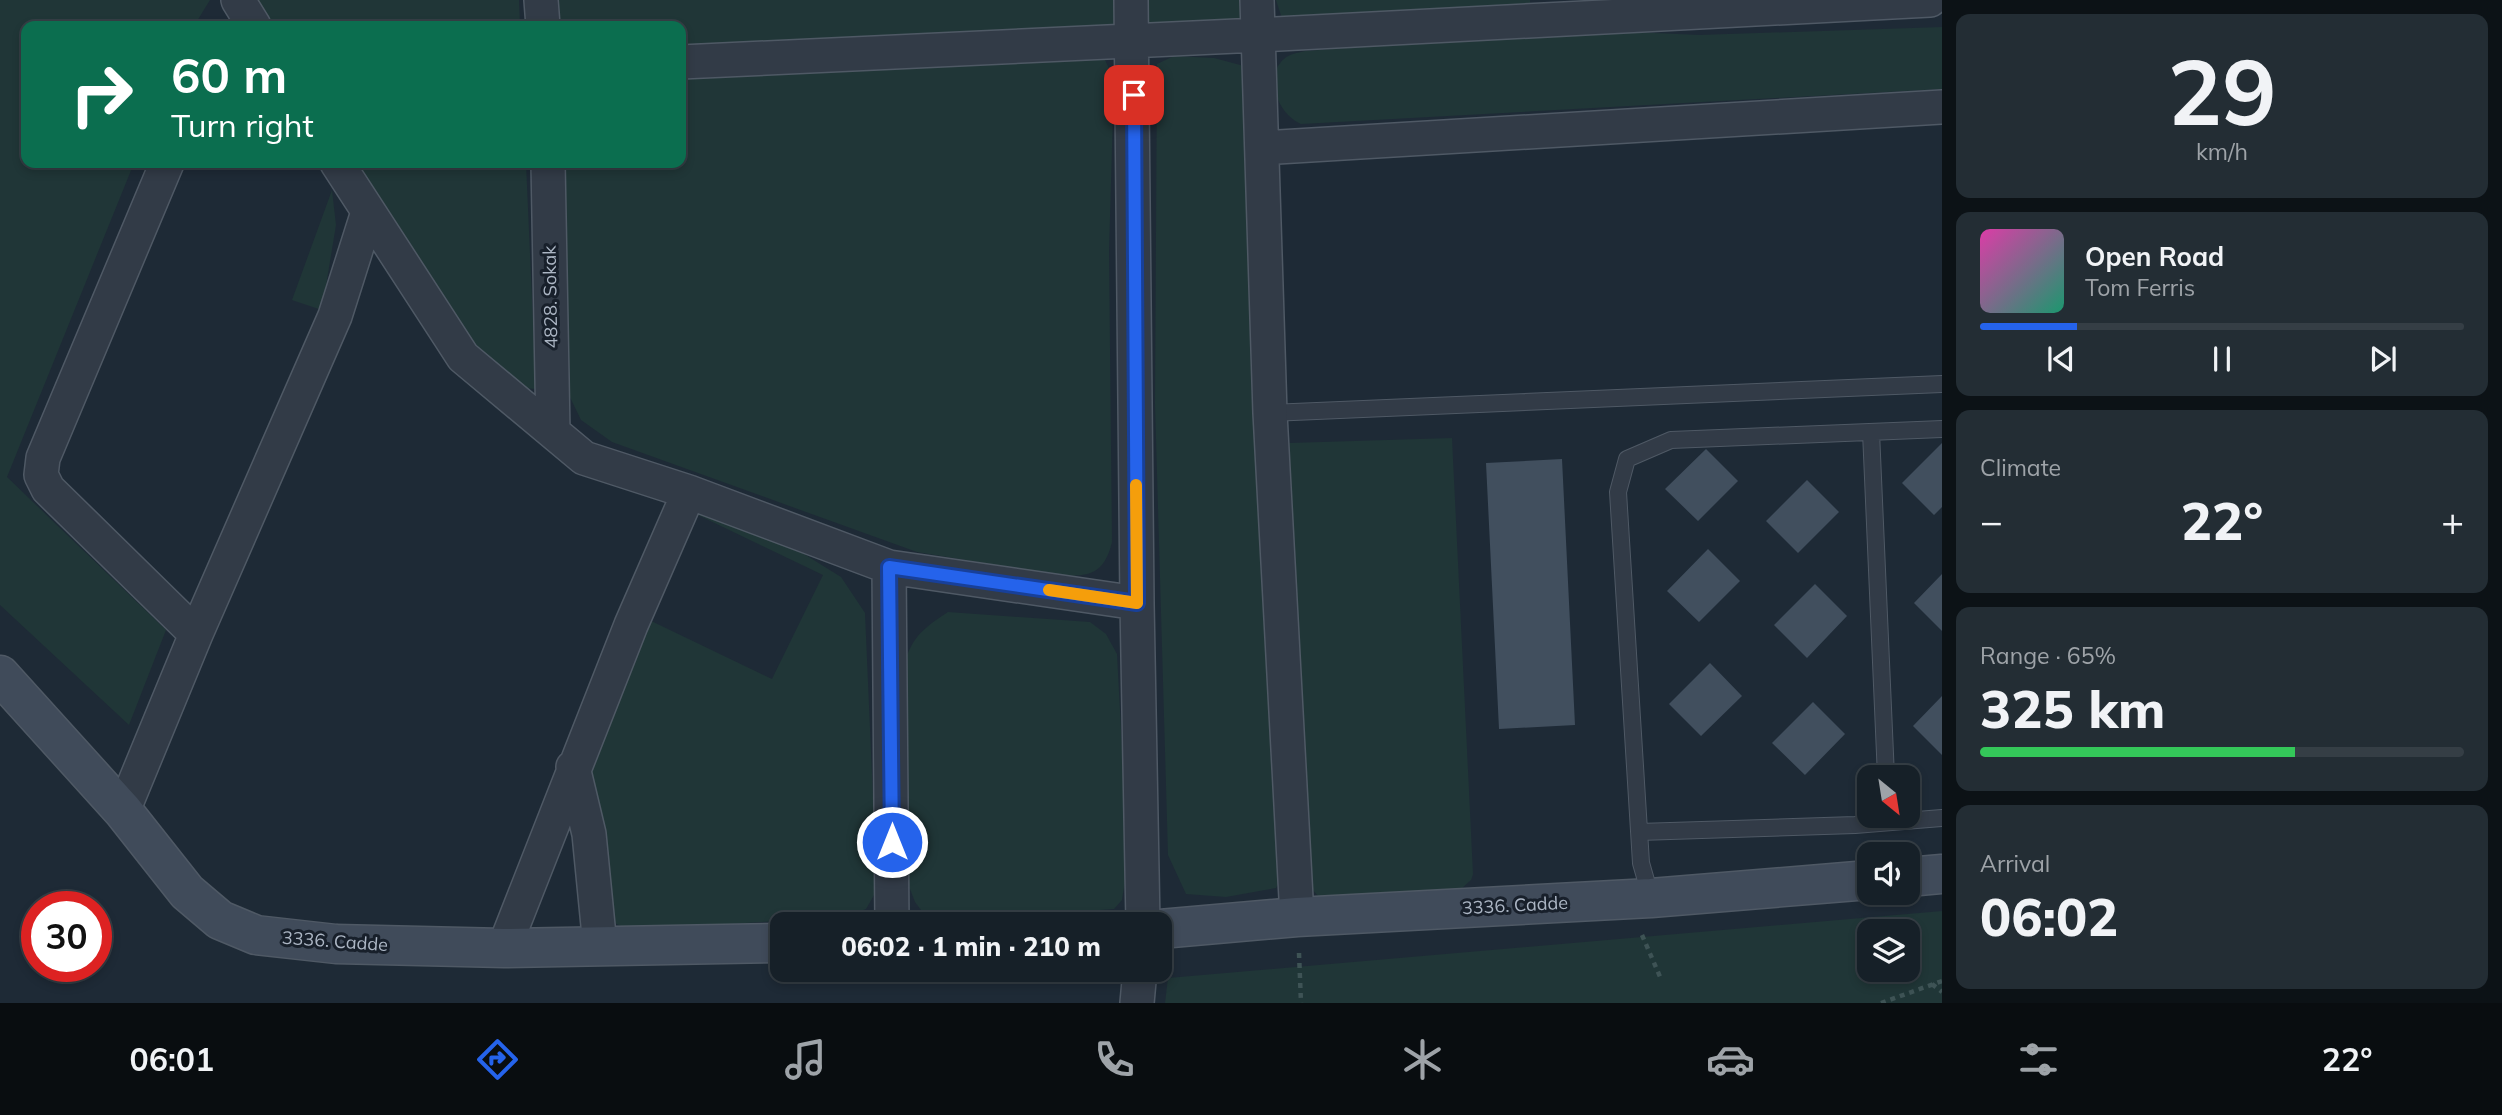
<!DOCTYPE html>
<meta charset="utf-8">
<style>
body{margin:0;font-family:Mulish,sans-serif;background:#232d34;color:#f1f3f6;height:100vh;display:flex;flex-direction:column;font-size:26px;white-space:nowrap}
*{box-sizing:border-box;margin:0}
p{font-size:23px;color:#9ea3a8}
.icon{flex:none;width:38px;height:38px;fill:none;stroke:currentColor;stroke-width:2;stroke-linecap:round;stroke-linejoin:round}
.map{position:relative;flex:1;overflow:hidden}
.drawer{display:flex;flex-direction:column;gap:14px;padding:14px;background:#0c1216;width:560px}
.drawer>*{flex:none}
.banner{position:absolute;left:21px;top:21px;width:665px;height:147px;border-radius:14px;box-shadow:0 4px 10px #0003,0 0 0 2px #353e45;background:#0b6e4f;color:#fff;overflow:hidden}
.needle{width:46px;rotate:150deg}
.tools{position:absolute;left:1857px;top:765px;display:grid;gap:14px}
.tools a{display:grid;place-items:center;width:63px;height:63px;border-radius:14px;background:#162028;box-shadow:0 4px 10px #0003,0 0 0 2px #353e45;font-size:35px}
.speed{position:absolute;left:21px;top:891px;display:flex;gap:14px;font-size:35px;font-weight:700;text-align:center}
.speed>*{display:grid;place-content:center;width:91px;height:91px;border-radius:50%;background:#162028;box-shadow:0 4px 10px #0003,0 0 0 2px #353e45;line-height:1}
.speed .limit{border:10px solid #d22;background:#fff;color:#111}
.pin{position:absolute;display:grid;place-items:center;width:60px;height:60px;color:#fff;margin:-30px;border-radius:14px;box-shadow:0 4px 10px #0006}
.me{position:absolute;width:77px;margin:-38px;rotate:0deg;stroke-linejoin:round;filter:drop-shadow(0 0 5px #0008)}
.turn{display:flex;align-items:center;gap:24px;height:147px;padding:0 35px;font-size:32px}
.turn .icon{width:91px;height:91px;stroke-width:2.5}
.turn b{display:block;font-size:49px;line-height:60px}
.big{font-size:52px;font-weight:800;line-height:1.1}
.drawer .tile{flex:1;display:flex;flex-direction:column;justify-content:center;gap:10px;min-width:0;padding:0 24px;border-radius:14px;background:#232d34}
.drawer .dial{align-items:center;gap:0}
.dial b{font-size:91px;line-height:1}
.song{display:flex;align-items:center;gap:21px}
.cover{width:84px;height:84px;border-radius:10px;background:linear-gradient(135deg,hsl(320 70% 55%),hsl(160 70% 35%))}
.played{height:7px;border-radius:4px;background:linear-gradient(90deg,#2563eb 20%,#353e45 20%)}
.keys{display:flex;justify-content:space-around;direction:ltr}
.heat{display:flex;justify-content:space-between;align-items:center;font-size:38px;direction:ltr}
.charge{height:10px;border-radius:5px;background:linear-gradient(90deg,#34c759 65%,#353e45 0)}
.trip{position:absolute;left:770px;top:912px;width:402px;height:70px;border-radius:14px;background:#162028;box-shadow:0 4px 10px #0003,0 0 0 2px #353e45;font-weight:800;line-height:70px;text-align:center}
.dock{display:flex;height:112px;justify-content:space-around;align-items:center;background:#090d10;color:#9ea3a8}
.dock .icon{width:49px;height:49px}
.dock .active{color:#2563eb}
.dock b{font-size:32px;color:#f1f3f6}
main{display:flex;flex:1;min-height:0}
.map>svg:first-child{display:block}
.green{fill:#203637;fill-rule:evenodd}
.building{fill:#414f5e}
.lines{fill:none;stroke-linecap:round;stroke-linejoin:round}
.lane-casing{stroke:#4f5965;stroke-width:18}
.street-casing{stroke:#4f5965;stroke-width:36}
.secondary-casing{stroke:#4f5965;stroke-width:41}
.path{stroke:#3e5355;stroke-width:4.5;stroke-dasharray:5 5;stroke-linecap:butt}
.lane{stroke:#323b47;stroke-width:16}
.street{stroke:#323b47;stroke-width:33}
.secondary{stroke:#404b5a;stroke-width:38}
.route-casing{stroke:#184099;stroke-width:18}
.route{stroke:#2563eb;stroke-width:12}
.slow{stroke:#f59e0b;stroke-width:12}
.labels{text-anchor:middle;dominant-baseline:central;stroke-width:6;stroke-linejoin:round;paint-order:stroke}
.street-label{font-size:18px;fill:#acb6c4;stroke:#18202b}
</style>
<main>
<div class="map">
<svg width="1942" height="1003" viewBox="0 0 1942 1003">
<rect width="100%" height="100%" fill="#1e2a36"/>
<path class="green" d="M 0,0 L 210,0 L 194,26 L 26,26 L 26,163 L 134,163 L 7,477 L 166,630 L 129,725 L 0,605 Z
M 249,0 L 519,0 L 520,26 L 266,26 Z
M 552,0 L 1117,0 L 1115,29 L 681,49 L 681,26 L 558,26 Z
M 1141,0 L 1243,0 L 1240,19 L 1149,26 L 1142,10 Z
M 1276,0 L 1530,0 L 1530,6 L 1282,18 Z
M 1942,27 L 1942,89 L 1301,124 C 1278,114 1263,77 1284,59 C 1289,54 1297,53 1305,51 L 1589,30 L 1699,35 Z
M 1174,56 L 1214,58 L 1244,66 L 1272,784 L 1283,874 L 1276,888 L 1226,897 L 1186,894 L 1168,855 L 1155,404 L 1157,64 Z
M 1104,58 L 1114,79 L 1109,251 L 1112,542 C 1104,574 1091,576 1061,576 L 917,552 L 612,442 L 581,420 L 568,393 L 557,163 L 681,163 L 681,79 Z
M 352,163 L 526,163 L 536,389 L 510,387 L 470,349 Z
M 332,190 L 336,225 L 322,310 L 292,300 Z
M 1452,438 L 1473,874 L 1471,880 L 1461,889 L 1320,898 L 1309,886 L 1289,443 Z
M 698,506 L 796,549 L 841,577 L 865,613 L 877,890 L 866,909 L 847,916 L 630,931 L 615,923 L 611,914 L 585,771 L 645,618 L 772,679 L 823,575 L 696,514 Z
M 948,612 L 1090,622 L 1106,634 L 1117,654 L 1128,861 L 1122,900 L 1114,909 L 930,922 L 915,902 L 903,871 L 900,676 C 911,640 916,633 948,612 Z
M 1942,911 L 1942,1003 L 1165,1003 L 1168,978 ZM 1869,931 L 1908,931 L 1908,970 L 1869,970 Z"/>
<path class="building" d="M 1942,443 L 1942,507 L 1934,515 L 1902,483 Z
M 1706,449 L 1738,481 L 1698,521 L 1665,489 Z
M 1562,459 L 1575,725 L 1499,729 L 1486,463 Z
M 1807,480 L 1839,512 L 1798,553 L 1766,521 Z
M 1708,549 L 1740,581 L 1699,622 L 1667,591 Z
M 1942,574 L 1942,631 L 1914,603 Z
M 1815,584 L 1847,616 L 1807,658 L 1774,625 Z
M 1710,663 L 1742,696 L 1701,736 L 1669,704 Z
M 1942,696 L 1942,755 L 1913,726 Z
M 1813,702 L 1845,734 L 1805,775 L 1772,743 Z"/>
<g class="lines">
<defs>
<path id="lane" d="M 1270,413 L 1942,384
M 1871,432 L 1886,777
M 1639,832 L 1855,825 L 1942,818
M 1651,898 L 1641,863 L 1618,492 L 1627,459 L 1671,440 L 1942,429"/>
<path id="street" d="M 238,0 L 254,26
M 541,0 L 543,26
M 1131,0 L 1137,603 L 1143,924
M 1257,0 L 1270,413 L 1297,917
M 681,62 L 1258,35 L 1930,0
M 1262,148 L 1942,107
M 167,163 L 43,458 L 41,475 L 48,489 L 196,634
M 337,163 L 463,357 L 584,458 L 689,492 L 889,567 L 1137,603
M 548,163 L 553,432
M 889,567 L 892,924
M 573,767 L 589,834 L 600,946
M 123,811 L 196,634 L 335,316 L 368,212
M 504,948 L 631,625 L 689,492
M 1137,1003 L 1140,970"/>
<path id="secondary" d="M 0,675 L 123,811 L 187,892 L 220,920 L 256,935 L 336,944 L 504,948 L 782,943
M 1908,877 L 1942,874
M 1160,929 L 1297,917 L 1651,898 L 1869,880"/>
</defs>
<use href="#lane" class="lane-casing"/>
<use href="#street" class="street-casing"/>
<use href="#secondary" class="secondary-casing"/>
<path class="path" d="M 1642,935 L 1661,979
M 1299,953 L 1301,1003
M 1932,984 L 1942,992
M 1881,1003 L 1942,981"/>
<use href="#lane" class="lane"/>
<use href="#street" class="street"/>
<use href="#secondary" class="secondary"/>
</g>
<g class="lines">
<defs>
<path id="route" d="M 892,842 L 889,567 L 1137,603 L 1134,95"/>
</defs>
<use href="#route" class="route-casing"/>
<use href="#route" class="route"/>
<path class="slow" d="M 1049,590 L 1137,603 L 1136,485"/>
</g>
<g class="labels">
<g class="street-label">
<text transform="translate(550 297) rotate(-91)">4828. Sokak</text>
<text transform="translate(1515 905) rotate(-3)">3336. Cadde</text>
<text transform="translate(335 941) rotate(4)">3336. Cadde</text>
</g>
</g>
</svg>
<div class="tools">
<a><svg class="needle" viewBox="-14 -14 28 28"><path d="M0-13l5 13h-10z" fill="#e53935"/><path d="M0 13l5-13h-10z" fill="#9ea3a8"/></svg></a>
<a><svg class="icon" aria-label="sound" viewBox="0 0 24 24"><path d="M4 9h4l5-4v14l-5-4H4zM17 9q2 3 0 6"/></svg></a>
<a><svg class="icon" aria-label="layers" viewBox="0 0 24 24"><path d="M12 4l9 5-9 5-9-5zM3 14l9 5 9-5"/></svg></a>
</div>
<div class="speed"><div class="limit">30</div></div>
<div class="pin" style="left:1134px;top:95px;background:#d93025"><svg class="icon" aria-label="arrive" viewBox="0 0 24 24"><path d="M6 21V4h12l-3 4 3 4H6"/></svg></div>
<svg class="me" style="left:892px;top:842px" viewBox="-20 -20 40 40"><circle r="17" fill="#2563eb" stroke="#fff" stroke-width="3"/><path d="M0-11L8 9 0 5-8 9z" fill="#fff"/></svg>
<div class="trip">06:02 · 1 min · 210 m</div>
<div class="banner">
<div class="turn"><svg class="icon" aria-label="right" viewBox="0 0 24 24"><path d="M7 20v-9h11M14 6l5 5-5 5"/></svg><div><b>60 m</b>Turn right</div></div>
</div>
</div>
<section class="drawer">
<div class="tile dial"><b>29</b><p>km/h</p></div>
<div class="tile">
<div class="song"><i class="cover"></i><div><b>Open Road</b><p>Tom Ferris</p></div></div>
<div class="played"></div>
<div class="keys"><svg class="icon" aria-label="previous" viewBox="0 0 24 24"><path d="M18 5L8 12l10 7zM5 5v14"/></svg><svg class="icon" aria-label="pause" viewBox="0 0 24 24"><path d="M8 5v14M16 5v14"/></svg><svg class="icon" aria-label="next" viewBox="0 0 24 24"><path d="M6 5l10 7-10 7zM19 5v14"/></svg></div>
</div>
<div class="tile"><p>Climate</p>
<div class="heat"><a>−</a><b class="big">22°</b><a>+</a></div>
</div>
<div class="tile"><p>Range · 65%</p><b class="big">325 km</b><div class="charge"></div></div>
<div class="tile"><p>Arrival</p><b class="big">06:02</b></div>
</section>
</main>
<nav class="dock">
<b>06:01</b>
<svg class="icon active" aria-label="directions" viewBox="0 0 24 24"><path d="M12 3l9 9-9 9-9-9zM9 14v-3h6M13 9l2 2-2 2"/></svg>
<svg class="icon" aria-label="music" viewBox="0 0 24 24"><path d="M9 18V5l10-2v13"/><circle cx="6" cy="18" r="3"/><circle cx="16" cy="16" r="3"/></svg>
<svg class="icon" aria-label="phone" viewBox="0 0 24 24"><path d="M5 4h4l2 5-3 2q2 4 5 5l2-3 5 2v4C11 20 4 13 5 4z"/></svg>
<svg class="icon" aria-label="climate" viewBox="0 0 24 24"><path d="M12 3v18M4 7l16 10M4 17L20 7"/></svg>
<svg class="icon" aria-label="car" viewBox="0 0 24 24"><path d="M5 17H2v-5l4-1 3-4h7l3 4 3 1v5h-3M9 17h6M6 11h13"/><circle cx="7" cy="17" r="2"/><circle cx="17" cy="17" r="2"/></svg>
<svg class="icon" aria-label="filters" viewBox="0 0 24 24"><path d="M4 7h16M4 17h16"/><circle cx="9" cy="7" r="2"/><circle cx="15" cy="17" r="2"/></svg>
<b>22°</b>
</nav>
